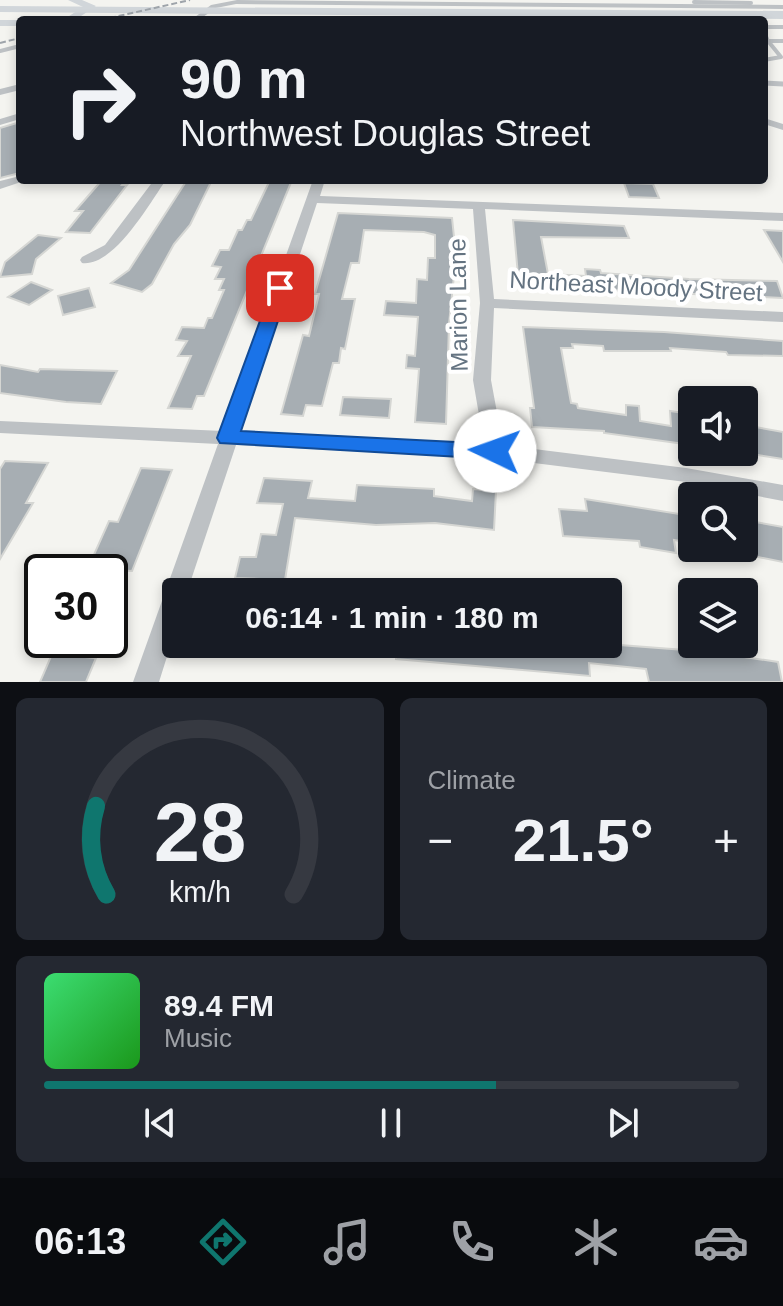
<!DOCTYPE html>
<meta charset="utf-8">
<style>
body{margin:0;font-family:Helvetica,sans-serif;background:#242831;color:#f1f3f6;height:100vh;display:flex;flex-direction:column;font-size:30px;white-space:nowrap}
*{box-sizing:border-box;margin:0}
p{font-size:26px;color:#9ea1a6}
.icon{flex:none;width:44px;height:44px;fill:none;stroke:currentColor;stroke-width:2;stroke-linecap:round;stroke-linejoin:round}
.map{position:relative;height:682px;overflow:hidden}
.details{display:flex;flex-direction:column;gap:16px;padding:16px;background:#0d0f14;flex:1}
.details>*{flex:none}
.guide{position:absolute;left:16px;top:16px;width:752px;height:168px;border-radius:8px;box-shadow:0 4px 12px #0003;background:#171b24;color:#f1f3f6;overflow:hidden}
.controls{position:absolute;left:678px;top:386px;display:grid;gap:16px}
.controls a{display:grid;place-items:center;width:80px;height:80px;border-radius:8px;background:#171b24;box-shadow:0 4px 12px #0003;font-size:40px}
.speed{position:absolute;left:24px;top:554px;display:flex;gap:16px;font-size:40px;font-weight:700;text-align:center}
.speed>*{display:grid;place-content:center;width:104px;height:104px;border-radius:50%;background:#171b24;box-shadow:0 4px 12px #0003;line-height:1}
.speed .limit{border:4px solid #111;border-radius:12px;background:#fff;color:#111}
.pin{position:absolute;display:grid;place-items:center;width:68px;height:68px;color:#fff;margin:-34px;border-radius:16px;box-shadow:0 4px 12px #0006}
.me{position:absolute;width:88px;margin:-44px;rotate:273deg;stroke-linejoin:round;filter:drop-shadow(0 0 6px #0008)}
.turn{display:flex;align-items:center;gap:28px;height:168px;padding:0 32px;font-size:36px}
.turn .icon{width:104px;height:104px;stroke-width:2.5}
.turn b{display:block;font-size:56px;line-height:68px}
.big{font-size:60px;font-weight:600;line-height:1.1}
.details .widget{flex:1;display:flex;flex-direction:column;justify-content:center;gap:12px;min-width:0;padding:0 28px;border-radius:12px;background:#242831}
.details .dial{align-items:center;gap:0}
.dial svg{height:208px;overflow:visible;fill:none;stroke:#363941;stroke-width:7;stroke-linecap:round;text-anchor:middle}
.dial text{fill:#f1f3f6;stroke:none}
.song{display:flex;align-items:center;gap:24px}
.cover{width:96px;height:96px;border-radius:12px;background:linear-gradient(135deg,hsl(140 70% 55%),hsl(120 70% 35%))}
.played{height:8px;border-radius:4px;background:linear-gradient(90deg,#0f766e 65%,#363941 65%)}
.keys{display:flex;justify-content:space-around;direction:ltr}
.heat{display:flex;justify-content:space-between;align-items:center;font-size:44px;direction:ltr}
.details .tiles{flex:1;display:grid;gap:16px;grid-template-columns:1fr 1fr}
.widget:last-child{grid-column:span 2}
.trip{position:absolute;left:162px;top:578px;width:460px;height:80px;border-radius:8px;background:#171b24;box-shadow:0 4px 12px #0003;font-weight:600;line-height:80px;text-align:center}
.dock{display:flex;height:128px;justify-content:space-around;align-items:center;background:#090b0e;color:#9ea1a6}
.dock .icon{width:56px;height:56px}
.dock .current{color:#0f766e}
.dock b{font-size:36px;color:#f1f3f6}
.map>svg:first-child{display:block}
.building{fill:#a7aeb3;stroke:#d5d6d3;stroke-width:2}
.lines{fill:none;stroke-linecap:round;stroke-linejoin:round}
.service-far1{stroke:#bdc1c4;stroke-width:4}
.service{stroke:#bdc1c4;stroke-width:5}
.minor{fill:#bdc1c4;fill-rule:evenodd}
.secondary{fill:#d1d6da;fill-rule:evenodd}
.primary{fill:#d1d6da;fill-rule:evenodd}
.rail{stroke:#9ea4aa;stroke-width:2;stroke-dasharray:6 3;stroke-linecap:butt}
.route{fill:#1a73e8;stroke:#114b97;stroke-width:2}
.labels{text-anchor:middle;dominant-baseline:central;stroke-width:8;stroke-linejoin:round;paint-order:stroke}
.street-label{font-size:24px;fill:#647381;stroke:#fff}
</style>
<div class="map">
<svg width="783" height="682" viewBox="0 0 783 682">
<rect width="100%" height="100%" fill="#f4f4f0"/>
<path class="building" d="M 20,122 L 20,173 L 0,178 L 0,128 Z
M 102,180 L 126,180 L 122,185 L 127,185 L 90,233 L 66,232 L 83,211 L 75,211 Z
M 187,180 L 212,180 L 190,225 L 174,244 L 152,284 L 142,292 L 111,283 L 129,270 Z
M 270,180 L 292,180 L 204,396 L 197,396 L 192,409 L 168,408 L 191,356 L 178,356 L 187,341 L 176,340 L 182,327 L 204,328 L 208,318 L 212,318 L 224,290 L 219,290 L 224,279 L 215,279 L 221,267 L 212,266 L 220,250 L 229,250 L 238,230 L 242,230 L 247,220 L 251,220 Z
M 624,183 L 653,184 L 659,198 L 629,197 Z
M 338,213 L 452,218 L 456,256 L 449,324 L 446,424 L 415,422 L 419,369 L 406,368 L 407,355 L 415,356 L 418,317 L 384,315 L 386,301 L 416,303 L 417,279 L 427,280 L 428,258 L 435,258 L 435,235 L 424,232 L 364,230 L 359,263 L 351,263 L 342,299 L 355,299 L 345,349 L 341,348 L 339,363 L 333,363 L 322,406 L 306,405 L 303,416 L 281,414 L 303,335 L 309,336 L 319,294 L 315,294 Z
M 513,220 L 624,226 L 629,238 L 541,237 L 548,274 L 586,276 L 585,269 L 600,270 L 601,273 L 689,279 L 777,281 L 783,298 L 519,286 Z
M 764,230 L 783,231 L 783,262 Z
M 38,235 L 61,238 L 36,259 L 32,274 L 0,277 L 5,262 Z
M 31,282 L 52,290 L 29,305 L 8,297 Z
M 89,288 L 95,307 L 63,315 L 58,296 Z
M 523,327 L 664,332 L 783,341 L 783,356 L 728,355 L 726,352 L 670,348 L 671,351 L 604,351 L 603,346 L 572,344 L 573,348 L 561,348 L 571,403 L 577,404 L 578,408 L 626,415 L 626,405 L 639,406 L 640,421 L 671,426 L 670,411 L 692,414 L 692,445 L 604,433 L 604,431 L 532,427 L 530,408 L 534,408 Z
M 0,365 L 38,372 L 40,369 L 117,371 L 101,404 L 66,402 L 0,393 Z
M 343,397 L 391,399 L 389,418 L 340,415 Z
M 744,425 L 783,432 L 783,459 L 744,453 Z
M 5,461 L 48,463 L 26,503 L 33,503 L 0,559 L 0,469 Z
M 141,468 L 172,470 L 132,571 L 88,568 L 109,521 L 118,522 Z
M 264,478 L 312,481 L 308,498 L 355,501 L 357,485 L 434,489 L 434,496 L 472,501 L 473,489 L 496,491 L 494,530 L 435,523 L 376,525 L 295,518 L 285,580 L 235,578 L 240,557 L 256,557 L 261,534 L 276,535 L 283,504 L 257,503 Z
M 585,499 L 692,516 L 692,543 L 674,540 L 676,553 L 640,547 L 639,541 L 563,536 L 559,509 L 587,511 Z
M 744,520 L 783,527 L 783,562 L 748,555 Z
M 608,615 L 617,615 L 620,645 L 711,652 L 778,662 L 782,682 L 649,682 L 646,669 L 589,663 L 590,676 L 396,659 L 397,644 L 608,644 Z
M 52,654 L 96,658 L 86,682 L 40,682 Z"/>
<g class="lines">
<path class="service-far1" d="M 694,2 L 751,3
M 764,32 L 768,41 L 783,41
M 0,51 L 20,46
M 764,60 L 781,57 L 768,41"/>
<path class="service" d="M 764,83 L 783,84"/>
<path class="minor" d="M 237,0 L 783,5 L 783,9 L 236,4 L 216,8 L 203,17 L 205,20 L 197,20 L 195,17 L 211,5 Z
M 764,25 L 783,25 L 783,29 L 764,29 Z
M 20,84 L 20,90 L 0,95 L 0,89 Z
M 20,113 L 20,119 L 0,125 L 0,119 Z
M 764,118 L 783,124 L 783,130 L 764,124 Z
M 20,176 L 20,180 L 24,181 L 0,189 L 0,181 Z
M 154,180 L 166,180 C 149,204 114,267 82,263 L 80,260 L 82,257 L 105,245 Z
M 313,180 L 325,180 L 320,196 L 783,213 L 783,221 L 485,209 L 494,299 L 783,312 L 783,322 L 494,308 L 491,380 L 503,445 L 686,468 L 783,485 L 783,501 L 686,482 L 495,458 L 236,445 L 187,592 L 176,592 L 176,628 L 159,682 L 133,682 L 218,444 L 0,433 L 0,421 L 223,431 ZM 317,203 L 473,209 L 480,303 L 473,380 L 484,444 L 241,432 Z"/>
<path class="secondary" d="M 68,0 L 82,0 L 96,6 L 75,20 L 63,20 L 83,7 Z
M 0,20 L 20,20 L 20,26 L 0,26 Z"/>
<path class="primary" d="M 0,6 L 783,11 L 783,19 L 0,12 Z"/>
<path class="rail" d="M 101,20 L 190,0
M 0,43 L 20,38"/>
</g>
<path class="route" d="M 280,283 L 289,288 L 241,431 L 495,444 L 502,446 L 506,451 L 502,457 L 495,459 L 220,443 L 217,438 L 272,288 Z"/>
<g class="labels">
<g class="street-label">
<text transform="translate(636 286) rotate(3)">Northeast Moody Street</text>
<text transform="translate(458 305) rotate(-91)">Marion Lane</text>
</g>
</g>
</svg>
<div class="controls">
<a><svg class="icon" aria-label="sound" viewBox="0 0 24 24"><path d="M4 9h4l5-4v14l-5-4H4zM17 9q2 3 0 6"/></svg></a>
<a><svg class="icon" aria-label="search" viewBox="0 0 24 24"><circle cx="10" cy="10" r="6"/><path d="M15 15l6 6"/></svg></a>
<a><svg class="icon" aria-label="layers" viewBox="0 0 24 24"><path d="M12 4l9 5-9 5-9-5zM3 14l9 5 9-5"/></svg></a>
</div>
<div class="speed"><div class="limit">30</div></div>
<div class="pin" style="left:280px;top:288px;background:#d93025"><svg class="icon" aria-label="arrive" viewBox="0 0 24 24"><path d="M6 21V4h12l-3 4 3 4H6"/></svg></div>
<svg class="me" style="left:495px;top:451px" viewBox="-20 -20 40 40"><circle r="19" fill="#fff"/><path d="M0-13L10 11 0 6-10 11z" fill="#1a73e8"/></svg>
<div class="trip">06:14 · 1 min · 180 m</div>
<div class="guide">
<div class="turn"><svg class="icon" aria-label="right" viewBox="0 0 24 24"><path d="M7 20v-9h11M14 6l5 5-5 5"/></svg><div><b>90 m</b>Northwest Douglas Street</div></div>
</div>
</div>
<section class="details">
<div class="tiles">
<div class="widget dial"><svg viewBox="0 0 100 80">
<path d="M14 69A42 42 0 1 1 86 69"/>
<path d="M14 69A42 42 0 0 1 10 35" stroke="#0f766e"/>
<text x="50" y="56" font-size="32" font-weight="700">28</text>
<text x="50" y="72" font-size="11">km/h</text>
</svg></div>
<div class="widget"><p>Climate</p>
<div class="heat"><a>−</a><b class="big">21.5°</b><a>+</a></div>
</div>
<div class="widget">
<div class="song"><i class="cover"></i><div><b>89.4 FM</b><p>Music</p></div></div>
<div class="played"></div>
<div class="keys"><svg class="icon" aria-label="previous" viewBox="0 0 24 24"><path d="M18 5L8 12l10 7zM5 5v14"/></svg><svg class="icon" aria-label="pause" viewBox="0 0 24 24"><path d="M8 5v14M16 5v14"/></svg><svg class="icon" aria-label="next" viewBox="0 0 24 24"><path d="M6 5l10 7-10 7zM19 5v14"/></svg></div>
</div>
</div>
</section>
<nav class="dock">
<b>06:13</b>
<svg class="icon current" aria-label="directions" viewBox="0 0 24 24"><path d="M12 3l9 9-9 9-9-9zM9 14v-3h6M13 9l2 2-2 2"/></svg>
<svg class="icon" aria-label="music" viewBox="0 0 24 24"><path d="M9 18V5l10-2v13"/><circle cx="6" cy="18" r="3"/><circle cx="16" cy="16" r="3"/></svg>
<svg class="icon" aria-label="phone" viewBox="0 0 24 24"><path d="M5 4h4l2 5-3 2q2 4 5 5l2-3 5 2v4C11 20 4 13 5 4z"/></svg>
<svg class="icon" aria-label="climate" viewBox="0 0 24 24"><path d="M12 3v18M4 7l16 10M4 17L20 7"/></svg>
<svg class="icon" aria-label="car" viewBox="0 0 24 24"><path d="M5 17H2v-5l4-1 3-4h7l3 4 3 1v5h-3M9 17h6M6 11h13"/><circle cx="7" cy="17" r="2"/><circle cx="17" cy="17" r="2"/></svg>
</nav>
